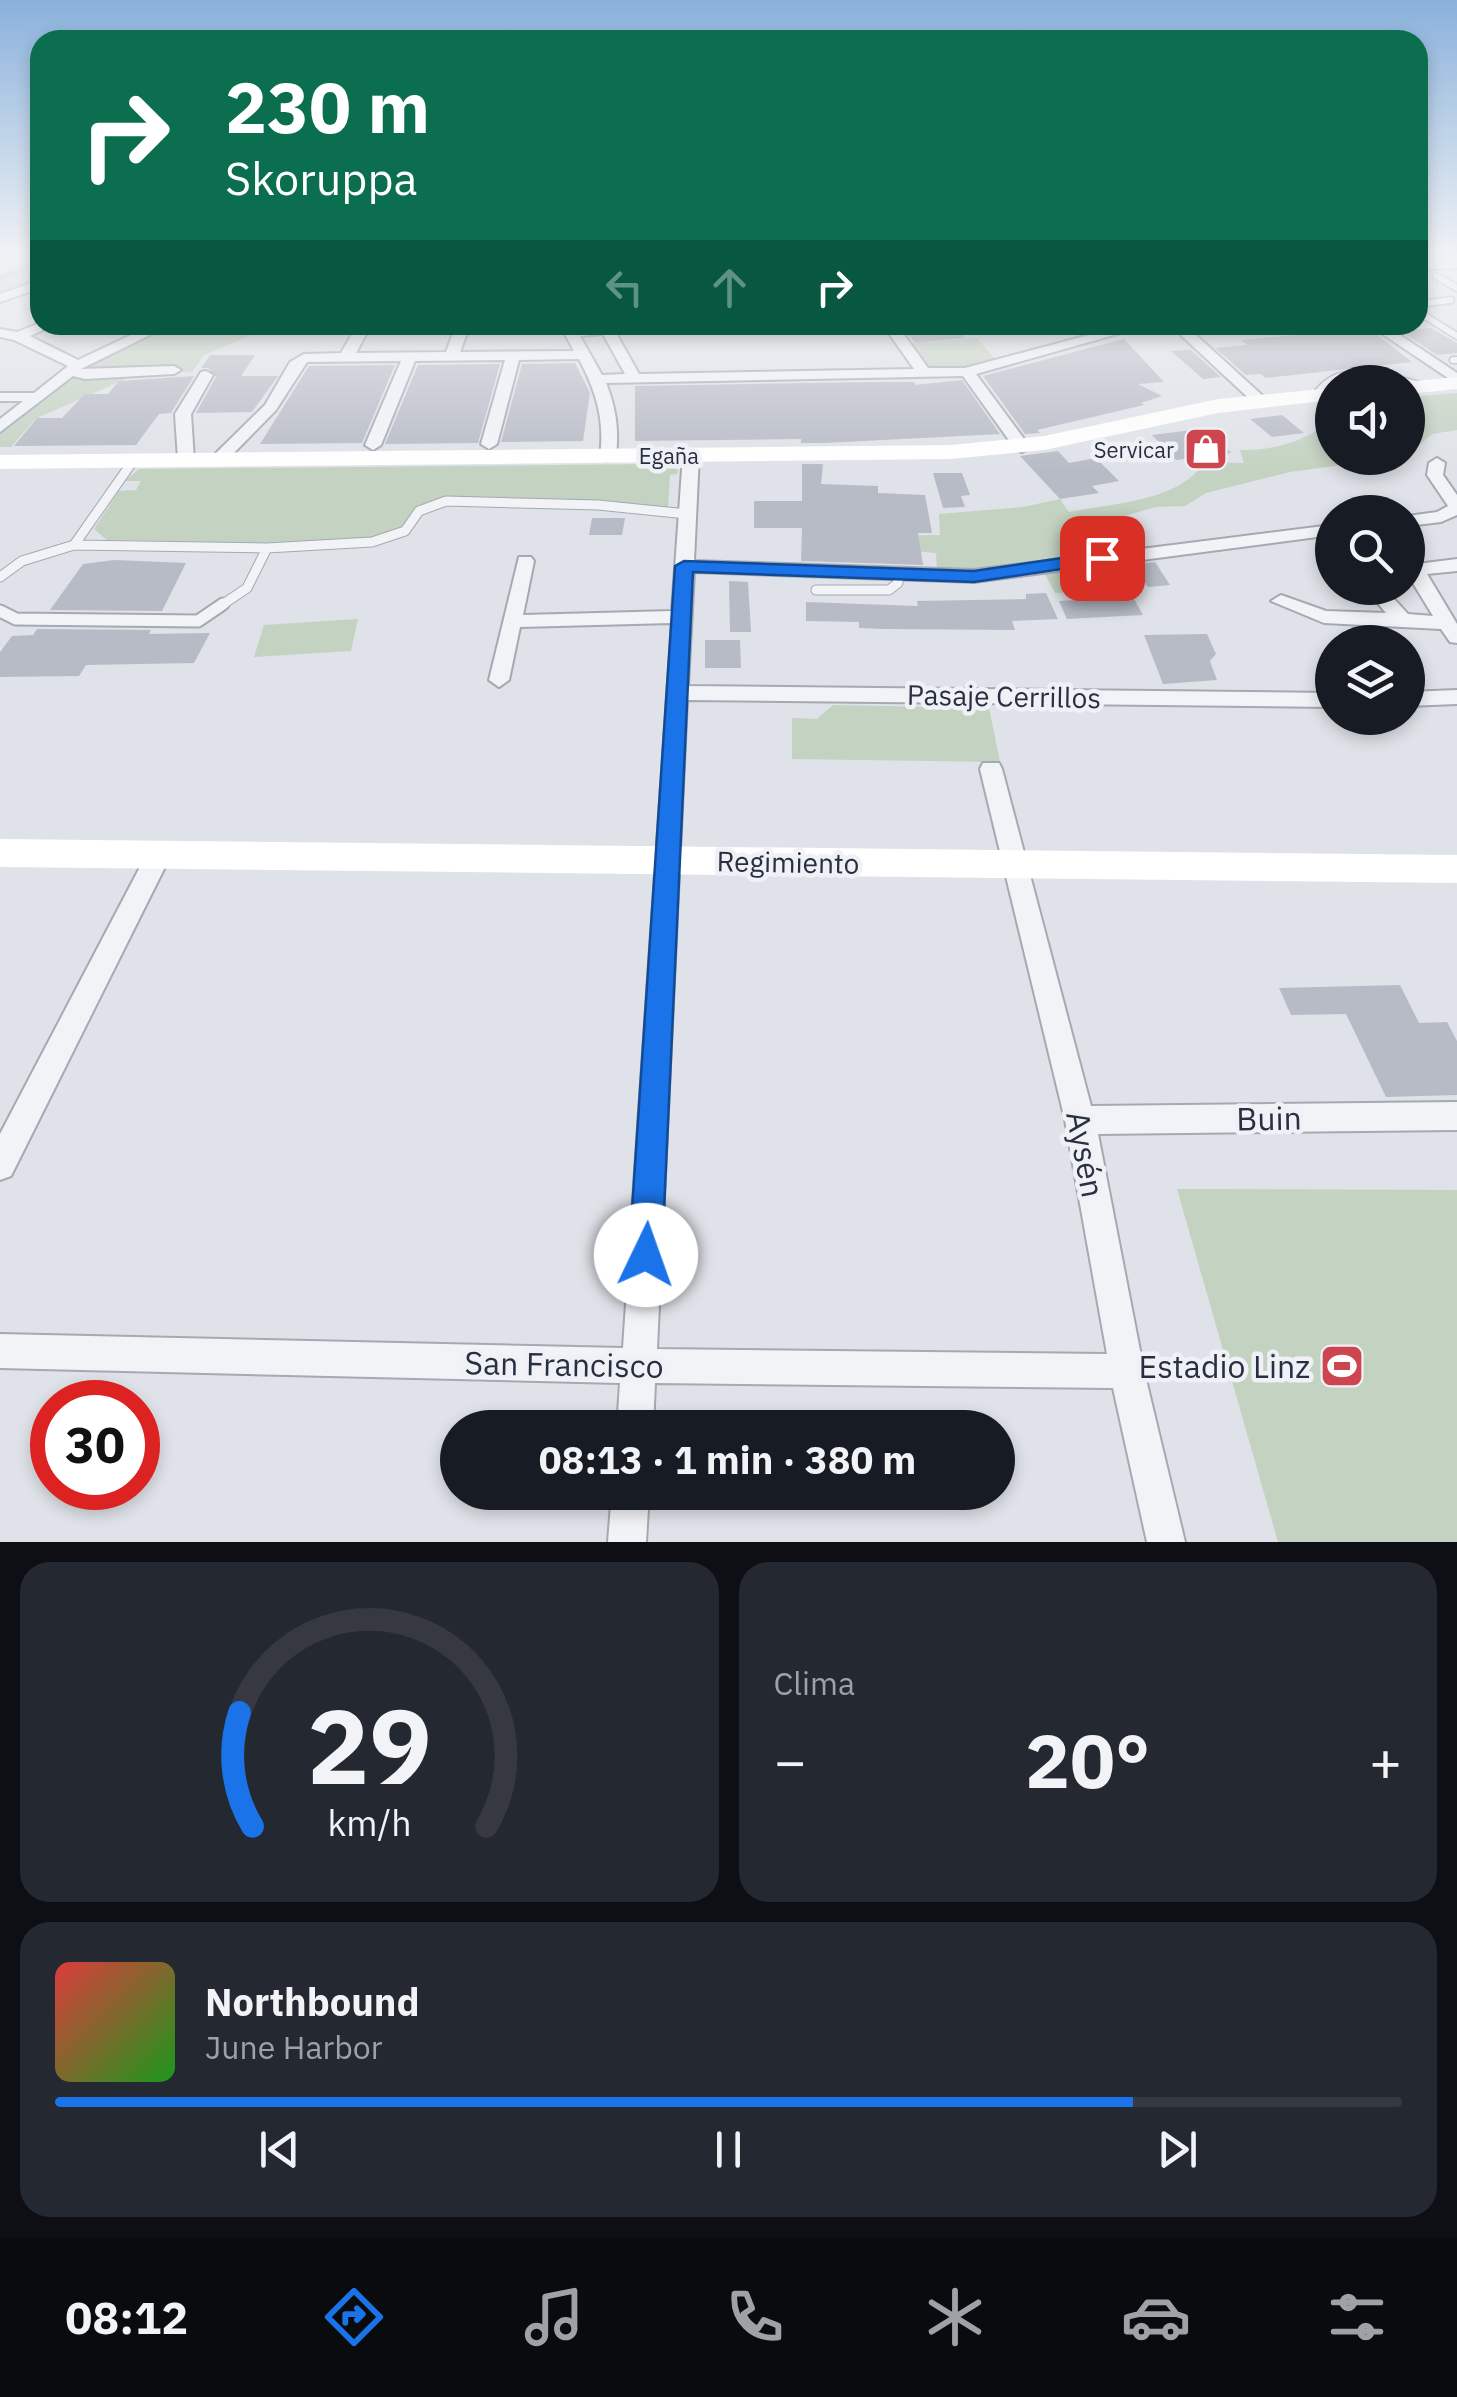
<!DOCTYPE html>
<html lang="es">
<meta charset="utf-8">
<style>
body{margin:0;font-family:"IBM Plex Sans",sans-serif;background:#242831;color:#f1f3f6;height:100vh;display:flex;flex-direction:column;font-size:38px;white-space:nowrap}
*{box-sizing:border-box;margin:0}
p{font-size:32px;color:#9ea1a6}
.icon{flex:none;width:55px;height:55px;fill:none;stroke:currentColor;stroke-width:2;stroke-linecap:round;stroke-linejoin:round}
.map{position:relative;height:1542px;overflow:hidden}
.drawer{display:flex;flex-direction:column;gap:20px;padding:20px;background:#0d0f14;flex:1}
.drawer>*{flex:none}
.banner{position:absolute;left:30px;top:30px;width:1398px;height:305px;border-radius:30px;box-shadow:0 5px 15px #0003;background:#0b6e4f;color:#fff;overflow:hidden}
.tools{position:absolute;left:1315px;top:365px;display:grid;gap:20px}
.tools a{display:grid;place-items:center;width:110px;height:110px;border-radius:50%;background:#171b24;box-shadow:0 5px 15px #0003;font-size:50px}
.speed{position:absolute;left:30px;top:1380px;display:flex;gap:20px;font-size:50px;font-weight:700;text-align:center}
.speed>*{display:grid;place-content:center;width:130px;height:130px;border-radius:50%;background:#171b24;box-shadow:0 5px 15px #0003;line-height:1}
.speed .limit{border:15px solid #d22;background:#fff;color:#111}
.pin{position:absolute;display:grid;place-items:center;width:85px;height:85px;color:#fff;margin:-42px;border-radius:20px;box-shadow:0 5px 15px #0006}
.me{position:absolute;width:110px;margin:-55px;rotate:3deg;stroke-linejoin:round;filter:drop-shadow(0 0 8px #0008)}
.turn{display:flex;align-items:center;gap:35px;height:210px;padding:0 30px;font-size:45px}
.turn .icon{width:130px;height:130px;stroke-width:2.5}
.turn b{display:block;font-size:70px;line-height:85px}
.lanes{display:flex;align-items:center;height:95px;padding:0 30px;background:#0003;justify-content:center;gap:50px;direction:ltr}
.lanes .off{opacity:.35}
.big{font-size:75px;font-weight:700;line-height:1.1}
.drawer .tile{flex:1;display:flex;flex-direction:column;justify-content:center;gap:15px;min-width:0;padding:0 35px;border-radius:30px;background:#242831}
.drawer .dial{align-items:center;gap:0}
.dial svg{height:260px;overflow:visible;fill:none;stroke:#363941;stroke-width:7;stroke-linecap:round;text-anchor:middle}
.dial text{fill:#f1f3f6;stroke:none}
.song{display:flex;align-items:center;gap:30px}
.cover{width:120px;height:120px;border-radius:15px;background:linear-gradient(135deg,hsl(0 70% 55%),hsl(120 70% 35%))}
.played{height:10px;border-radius:5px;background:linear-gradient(90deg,#1a73e8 80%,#363941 80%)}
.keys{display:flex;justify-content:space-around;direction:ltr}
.heat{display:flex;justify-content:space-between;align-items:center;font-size:55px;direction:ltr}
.drawer .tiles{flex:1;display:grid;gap:20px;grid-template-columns:1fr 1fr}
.tile:last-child{grid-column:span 2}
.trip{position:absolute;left:440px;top:1410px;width:575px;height:100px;border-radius:50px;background:#171b24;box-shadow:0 5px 15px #0003;font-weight:700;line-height:100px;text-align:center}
.dock{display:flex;height:160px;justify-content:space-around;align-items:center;background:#090b0e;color:#9ea1a6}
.dock .icon{width:70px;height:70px}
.dock .current{color:#1a73e8}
.dock b{font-size:45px;color:#f1f3f6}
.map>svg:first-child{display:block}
.green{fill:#c3d2c1}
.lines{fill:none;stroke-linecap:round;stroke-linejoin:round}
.stream{stroke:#9aadc8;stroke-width:5}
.building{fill:#b7bbc5}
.service-far2-casing{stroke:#a4a9b2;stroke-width:9}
.service-far1-casing{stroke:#a4a9b2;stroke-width:11}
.service-casing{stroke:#a4a9b2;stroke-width:15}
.minor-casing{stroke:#a4a9b2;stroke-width:4}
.service-far2{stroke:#f2f3f7;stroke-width:6}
.service-far1{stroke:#f2f3f7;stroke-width:9}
.service{stroke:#f2f3f7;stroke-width:11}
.minor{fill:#f2f3f7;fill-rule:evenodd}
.secondary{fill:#fff;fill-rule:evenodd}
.route{fill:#1a73e8;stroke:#114b97;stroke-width:2.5}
.labels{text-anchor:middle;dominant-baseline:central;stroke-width:9;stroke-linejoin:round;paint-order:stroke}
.far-poi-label{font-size:22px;fill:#282f40;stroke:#eff1f6;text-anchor:end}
.far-street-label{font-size:22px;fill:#282f40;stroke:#eff1f6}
.street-label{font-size:28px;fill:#282f40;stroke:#eff1f6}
.near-street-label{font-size:32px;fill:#282f40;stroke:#eff1f6}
.near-poi-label{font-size:32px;fill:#282f40;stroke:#eff1f6;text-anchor:end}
</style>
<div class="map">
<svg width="1457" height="1542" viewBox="0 0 1457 1542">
<rect width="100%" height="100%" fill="#dfe2e8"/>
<path class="green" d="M 40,256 L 40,280 L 0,295 L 0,258 Z
M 169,325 L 275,325 L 204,355 L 192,372 L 148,369 L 35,419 L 11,447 L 0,447 L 0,432 L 83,367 Z
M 977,338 L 997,362 L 928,371 L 908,344 Z
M 1457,393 L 1457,430 L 1432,434 L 1408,455 L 1408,397 Z
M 1332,403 L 1332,458 L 1394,458 L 1290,472 L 1206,493 L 1185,506 L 1156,507 L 1067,532 L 1077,555 L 988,569 L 937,569 L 936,553 L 904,550 L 877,536 L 940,535 L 939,514 L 1023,507 L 1060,499 L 1069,512 C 1114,503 1178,502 1205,462 L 1244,463 L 1240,450 C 1269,450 1294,445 1319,429 L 1316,416 L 1322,404 Z
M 655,464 L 678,469 L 677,474 L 670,475 L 668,509 L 607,502 L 443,499 L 424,504 L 399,531 L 381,538 L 270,543 L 107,540 L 94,529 L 119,491 L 136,490 L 141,481 L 125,481 L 139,469 Z
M 1117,562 L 1133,590 L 1055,593 L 1044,572 Z
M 358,619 L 351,651 L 254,657 L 264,625 Z
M 833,705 L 989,708 L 1000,762 L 792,759 L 792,718 L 817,719 Z
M 1177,1189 L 1457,1190 L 1457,1542 L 1278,1542 Z"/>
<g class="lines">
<path class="stream" d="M 0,279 L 40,261"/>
</g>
<path class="building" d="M 902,325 L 963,325 L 964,338 L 915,343 Z
M 1285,325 L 1355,325 L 1369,335 L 1376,334 L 1412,362 L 1265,378 L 1261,374 L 1246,375 L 1215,348 L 1247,345 L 1241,340 L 1297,335 Z
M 1431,328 L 1457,343 L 1457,353 L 1437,355 L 1401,331 Z
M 1124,339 L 1164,382 L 1138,384 L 1162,396 L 1141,403 L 1144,405 L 1037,430 L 1040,433 L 1025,434 L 983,376 Z
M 1191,350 L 1221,377 L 1203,379 L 1171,351 Z
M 210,355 L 255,355 L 241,376 L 278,376 L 252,412 L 196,413 L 216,377 L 208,368 L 201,368 Z
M 575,363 L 590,393 L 583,441 L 501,442 L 522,364 Z
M 500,364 L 478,443 L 385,444 L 418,365 Z
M 395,365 L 362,443 L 260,444 L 309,366 Z
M 194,376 L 171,413 L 159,414 L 136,445 L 14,446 L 37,418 L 62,418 L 85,394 L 108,394 L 119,381 Z
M 962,380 L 1000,434 L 824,443 L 801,443 L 801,439 L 635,441 L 635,386 L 874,382 L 914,382 L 915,385 Z
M 1282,415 L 1304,433 L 1272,437 L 1250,419 Z
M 1207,428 L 1231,453 L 1176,460 L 1152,435 Z
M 1058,451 L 1069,463 L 1096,458 L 1119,481 L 1092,486 L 1099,493 L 1060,499 L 1020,456 Z
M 802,464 L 823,464 L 821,484 L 878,486 L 878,493 L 925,495 L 932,533 L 918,533 L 923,565 L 801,561 L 802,528 L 754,528 L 754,501 L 802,501 Z
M 933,473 L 962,473 L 970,495 L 961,496 L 965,507 L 943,508 Z
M 592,518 L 625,518 L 622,535 L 589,535 Z
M 114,560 L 186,563 L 162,611 L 50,610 L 83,564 Z
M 1155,562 L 1170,585 L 1148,587 L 1133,565 Z
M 729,581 L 748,582 L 751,632 L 730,632 Z
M 1046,593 L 1058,619 L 1012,621 L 1015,630 L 884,629 L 859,628 L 859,622 L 806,621 L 806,602 L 918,606 L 917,601 L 1026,599 L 1026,594 Z
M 1133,597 L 1143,615 L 1067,619 L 1059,601 Z
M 37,629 L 151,630 L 149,634 L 210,633 L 194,663 L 86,665 L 79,676 L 0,677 L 0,652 L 12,636 L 33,635 Z
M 1207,634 L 1216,654 L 1210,661 L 1217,680 L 1163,684 L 1144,635 Z
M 705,640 L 740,640 L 741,668 L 705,668 Z
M 1400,985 L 1419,1023 L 1447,1022 L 1457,1041 L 1457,1095 L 1386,1097 L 1346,1014 L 1291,1015 L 1279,988 Z"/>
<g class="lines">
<defs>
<path id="service-far2" d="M 1436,276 L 1457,288
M 1419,304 L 1451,300
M 1425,316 L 1457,336
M 1453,360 L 1457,360
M 1315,396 C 1339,359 1384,376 1420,385"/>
<path id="service-far1" d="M 74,545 L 133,461
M 0,577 L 22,561 L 74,545 L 267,548 L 372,542 L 405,531 L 419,511 L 446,501 L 598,505 L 687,514
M 816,590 L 889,590 L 898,583 L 898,574
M 219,607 L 247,588 L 267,548"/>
<path id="service" d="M 0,611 L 16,619 L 198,621 L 223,604"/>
<path id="minor" d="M 1457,260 L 1457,268 L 1418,270 L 1418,262 Z
M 40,280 L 40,288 L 0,302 L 0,294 Z
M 40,323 L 54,325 L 30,336 L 78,360 L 152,325 L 170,325 L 81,369 L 174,366 L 181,370 L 174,374 L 85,379 L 73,376 L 0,432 L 0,419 L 23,401 L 0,401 L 0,393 L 34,393 L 68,366 L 14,340 L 0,337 L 0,329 L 17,332 Z
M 357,325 L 371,325 L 356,353 L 446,352 L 456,325 L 470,325 L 460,352 L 574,351 L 560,325 L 574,325 L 576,328 L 666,325 L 659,329 L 616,333 L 639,374 L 914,369 L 883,325 L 897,325 L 928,368 L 965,368 L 1126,325 L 1149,325 L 976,374 L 1030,447 L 1022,452 L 1016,450 L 963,376 L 606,383 C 616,408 619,429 616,456 L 608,461 L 600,456 C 605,420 596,391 579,359 L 519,360 L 497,444 L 489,449 L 481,444 L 505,360 L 415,361 L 381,445 L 373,450 L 365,445 L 401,361 L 307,362 L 276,410 L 224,463 L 212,463 L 212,457 L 265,405 L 290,362 L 304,354 L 341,353 ZM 603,334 L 625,374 L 602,375 L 580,336 Z
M 1170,325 L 1185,325 L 1264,397 L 1264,403 L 1254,403 Z
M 1369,325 L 1385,325 L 1457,373 L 1457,384 Z
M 206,371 L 213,375 L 191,414 L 194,460 L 186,465 L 178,460 L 175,414 L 201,372 Z
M 691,450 L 699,455 L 694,561 L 974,570 L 1332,525 L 1332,535 L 974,582 L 694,572 L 688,686 L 1332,693 L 1332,707 L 687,700 L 657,1349 L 1107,1354 L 1065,1120 L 980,769 L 983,763 L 999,763 L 1002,769 L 1091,1106 L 1457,1102 L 1457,1130 L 1098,1134 L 1144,1371 L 1185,1542 L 1147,1542 L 1113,1388 L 655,1383 L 653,1428 L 617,1428 L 620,1383 L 0,1368 L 0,1334 L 623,1348 L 672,623 L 520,627 L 509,680 L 499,687 L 489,680 L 519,557 L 531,557 L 534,561 L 523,615 L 672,611 L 683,455 Z
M 1437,458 L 1445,463 L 1443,475 L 1457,495 L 1457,515 L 1441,522 L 1408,526 L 1408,516 L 1437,512 L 1448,506 L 1427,475 L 1429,463 Z
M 1457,559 L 1457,571 L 1427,574 L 1457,624 L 1457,643 L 1450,642 L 1441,629 L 1324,623 L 1271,601 L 1281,595 L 1326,611 L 1386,613 L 1365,588 L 1384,588 L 1408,614 L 1433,616 L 1408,575 L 1408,561 L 1417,564 Z
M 1457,690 L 1457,704 L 1408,706 L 1408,692 Z
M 159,845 L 168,848 L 171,855 L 11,1176 L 0,1180 L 0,1134 L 150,848 Z
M 612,1492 L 649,1492 L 646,1542 L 608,1542 Z"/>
</defs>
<use href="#service-far2" class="service-far2-casing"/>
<use href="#service-far1" class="service-far1-casing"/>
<use href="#service" class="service-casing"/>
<use href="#minor" class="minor-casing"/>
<use href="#service-far2" class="service-far2"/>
<use href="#service-far1" class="service-far1"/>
<use href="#service" class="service"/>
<use href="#minor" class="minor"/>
<path class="secondary" d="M 1457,377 L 1457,389 L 1408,394 L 1408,382 L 1404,382 Z
M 1332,388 L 1332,400 L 1218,413 L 1044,450 L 950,459 L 0,469 L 0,455 L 950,445 L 1044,436 L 1218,399 Z
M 0,839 L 1457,855 L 1457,883 L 0,867 Z"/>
</g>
<linearGradient id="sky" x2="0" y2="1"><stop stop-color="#89b1db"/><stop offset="0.54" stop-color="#f1f2f5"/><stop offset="1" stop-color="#f1f2f5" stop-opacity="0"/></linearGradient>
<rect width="1457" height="472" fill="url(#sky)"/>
<path class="route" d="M 1102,552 L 1111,558 L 1109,562 L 974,582 L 693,572 L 662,1255 L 657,1267 L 646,1272 L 634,1267 L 629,1255 L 675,566 L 684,561 L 974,571 Z"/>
<defs>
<symbol id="shop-square" viewBox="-11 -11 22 22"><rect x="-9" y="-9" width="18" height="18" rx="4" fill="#cd454e" stroke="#eff1f6"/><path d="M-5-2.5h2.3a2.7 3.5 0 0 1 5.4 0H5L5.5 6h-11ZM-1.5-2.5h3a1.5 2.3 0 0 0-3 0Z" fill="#fff"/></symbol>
<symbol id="stadium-square" viewBox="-11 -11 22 22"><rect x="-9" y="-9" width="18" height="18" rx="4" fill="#cd454e" stroke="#eff1f6"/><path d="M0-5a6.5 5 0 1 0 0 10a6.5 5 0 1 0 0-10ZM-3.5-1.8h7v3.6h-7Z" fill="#fff"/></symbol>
</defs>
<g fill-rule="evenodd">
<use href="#shop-square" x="1181" y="424" width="50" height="50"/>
<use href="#stadium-square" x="1317" y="1341" width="50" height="50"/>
</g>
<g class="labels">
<g class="far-poi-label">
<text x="1174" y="449">Servicar</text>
</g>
<g class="far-street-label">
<text x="669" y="455">Egaña</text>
</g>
<g class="street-label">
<text transform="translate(1004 696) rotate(1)">Pasaje Cerrillos</text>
<text transform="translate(788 862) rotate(1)">Regimiento</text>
</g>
<g class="near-street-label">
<text transform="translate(1269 1118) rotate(-1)">Buin</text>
<text transform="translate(1086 1154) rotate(79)">Aysén</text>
<text transform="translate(564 1364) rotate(1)">San Francisco</text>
</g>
<g class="near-poi-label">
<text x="1310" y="1366">Estadio Linz</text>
</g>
</g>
</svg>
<div class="tools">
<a><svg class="icon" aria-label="sound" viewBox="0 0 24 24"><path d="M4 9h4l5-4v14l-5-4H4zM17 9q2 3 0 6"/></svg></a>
<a><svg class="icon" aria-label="search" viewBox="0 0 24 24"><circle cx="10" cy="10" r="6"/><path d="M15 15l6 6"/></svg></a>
<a><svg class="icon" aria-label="layers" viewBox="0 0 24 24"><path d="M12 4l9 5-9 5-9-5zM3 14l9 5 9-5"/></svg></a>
</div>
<div class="speed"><div class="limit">30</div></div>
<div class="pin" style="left:1102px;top:558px;background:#d93025"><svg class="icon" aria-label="arrive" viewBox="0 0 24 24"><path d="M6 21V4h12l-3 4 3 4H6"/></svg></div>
<svg class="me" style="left:646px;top:1255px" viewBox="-20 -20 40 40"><circle r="19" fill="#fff"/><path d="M0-13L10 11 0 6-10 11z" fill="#1a73e8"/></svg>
<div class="trip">08:13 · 1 min · 380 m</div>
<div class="banner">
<div class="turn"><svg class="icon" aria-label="right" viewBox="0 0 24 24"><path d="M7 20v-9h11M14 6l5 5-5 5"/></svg><div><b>230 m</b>Skoruppa</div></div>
<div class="lanes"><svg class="icon off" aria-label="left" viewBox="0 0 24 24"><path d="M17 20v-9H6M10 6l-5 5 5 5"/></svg><svg class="icon off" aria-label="ahead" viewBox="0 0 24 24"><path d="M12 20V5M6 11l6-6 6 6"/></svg><svg class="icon" aria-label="right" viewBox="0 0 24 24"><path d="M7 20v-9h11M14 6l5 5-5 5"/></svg></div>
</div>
</div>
<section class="drawer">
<div class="tiles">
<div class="tile dial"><svg viewBox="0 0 100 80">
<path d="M14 69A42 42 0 1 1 86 69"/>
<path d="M14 69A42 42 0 0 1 10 34" stroke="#1a73e8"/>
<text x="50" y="56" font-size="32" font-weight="700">29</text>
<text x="50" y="72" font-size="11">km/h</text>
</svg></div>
<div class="tile"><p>Clima</p>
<div class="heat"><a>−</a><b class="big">20°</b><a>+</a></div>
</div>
<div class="tile">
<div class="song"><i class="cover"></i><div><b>Northbound</b><p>June Harbor</p></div></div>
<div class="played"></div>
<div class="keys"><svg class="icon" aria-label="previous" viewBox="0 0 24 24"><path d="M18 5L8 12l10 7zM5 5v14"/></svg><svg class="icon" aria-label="pause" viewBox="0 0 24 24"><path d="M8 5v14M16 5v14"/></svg><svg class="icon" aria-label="next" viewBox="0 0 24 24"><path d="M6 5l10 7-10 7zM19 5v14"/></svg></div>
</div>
</div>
</section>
<nav class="dock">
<b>08:12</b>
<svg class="icon current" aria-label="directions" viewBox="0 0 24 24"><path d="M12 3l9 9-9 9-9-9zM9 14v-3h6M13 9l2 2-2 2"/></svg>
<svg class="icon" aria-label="music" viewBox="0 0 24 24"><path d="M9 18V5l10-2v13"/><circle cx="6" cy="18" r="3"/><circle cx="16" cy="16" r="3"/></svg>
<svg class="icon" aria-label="phone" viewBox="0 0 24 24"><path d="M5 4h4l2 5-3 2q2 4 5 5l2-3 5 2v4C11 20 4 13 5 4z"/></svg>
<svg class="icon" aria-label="climate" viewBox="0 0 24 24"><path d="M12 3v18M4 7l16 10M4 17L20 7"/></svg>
<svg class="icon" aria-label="car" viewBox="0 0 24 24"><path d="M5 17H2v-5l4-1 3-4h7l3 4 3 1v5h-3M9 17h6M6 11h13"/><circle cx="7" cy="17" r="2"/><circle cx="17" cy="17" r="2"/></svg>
<svg class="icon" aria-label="filters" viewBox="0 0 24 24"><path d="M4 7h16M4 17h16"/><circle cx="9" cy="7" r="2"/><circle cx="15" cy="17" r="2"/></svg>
</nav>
